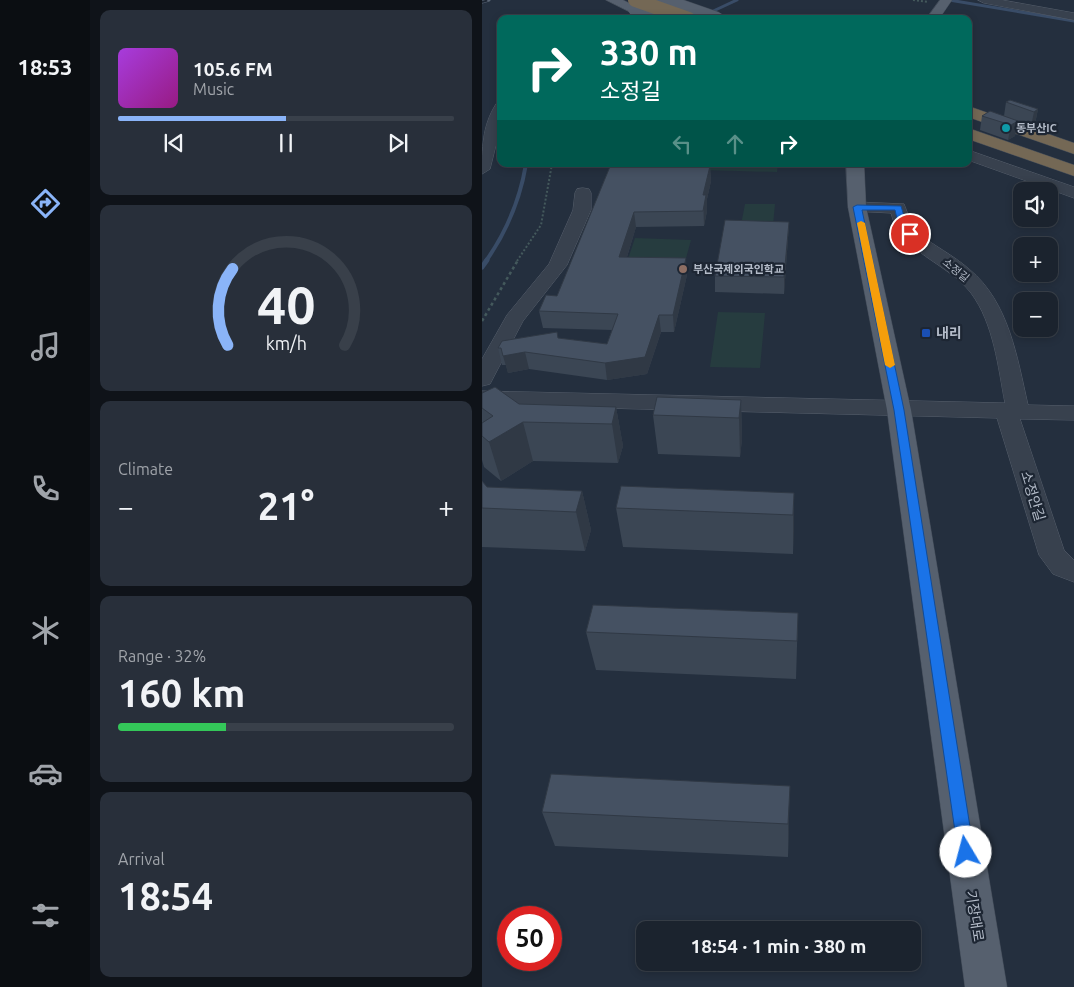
<!DOCTYPE html>
<meta charset="utf-8">
<style>
body{margin:0;font-family:Ubuntu,"Noto Sans KR",sans-serif;background:#282f3a;color:#f1f3f6;height:100vh;display:flex;flex-direction:column;font-size:19px;white-space:nowrap}
*{box-sizing:border-box;margin:0}
p{font-size:16px;color:#a0a4aa}
.icon{flex:none;width:28px;height:28px;fill:none;stroke:currentColor;stroke-width:2;stroke-linecap:round;stroke-linejoin:round}
.map{position:relative;flex:1;overflow:hidden}
.drawer{display:flex;flex-direction:column;gap:10px;padding:10px;background:#0f1319;width:392px}
.drawer>*{flex:none}
.top-card{position:absolute;left:15px;top:15px;width:475px;height:152px;border-radius:10px;box-shadow:0 2px 8px #0003,0 0 0 1px #39404a;background:#00695c;color:#fff;overflow:hidden}
.fabs{position:absolute;left:531px;top:182px;display:grid;gap:10px}
.fabs a{display:grid;place-items:center;width:45px;height:45px;border-radius:10px;background:#1b232e;box-shadow:0 2px 8px #0003,0 0 0 1px #39404a;font-size:25px}
.speed{position:absolute;left:15px;top:906px;display:flex;gap:10px;font-size:25px;font-weight:700;text-align:center}
.speed>*{display:grid;place-content:center;width:65px;height:65px;border-radius:50%;background:#1b232e;box-shadow:0 2px 8px #0003,0 0 0 1px #39404a;line-height:1}
.speed .limit{border:8px solid #d22;background:#fff;color:#111}
.pin{position:absolute;display:grid;place-items:center;width:42px;height:42px;color:#fff;margin:-21px;border:2px solid #fff;border-radius:50%;box-shadow:0 1px 5px #0007}
.me{position:absolute;width:55px;margin:-28px;rotate:352deg;stroke-linejoin:round;filter:drop-shadow(0 0 4px #0008)}
.turn{display:flex;align-items:center;gap:18px;height:105px;padding:0 20px;font-size:22px}
.turn .icon{width:65px;height:65px;stroke-width:2.5}
.turn b{display:block;font-size:35px;line-height:42px}
.lanes{display:flex;align-items:center;height:48px;padding:0 20px;background:#0003;justify-content:center;gap:25px;direction:ltr}
.lanes .off{opacity:.35}
.big{font-size:38px;font-weight:700;line-height:1.1}
.drawer .tile{flex:1;display:flex;flex-direction:column;justify-content:center;gap:8px;min-width:0;padding:0 18px;border-radius:10px;background:#282f3a}
.drawer .dial{align-items:center;gap:0}
.dial svg{height:130px;overflow:visible;fill:none;stroke:#39404a;stroke-width:7;stroke-linecap:round;text-anchor:middle}
.dial text{fill:#f1f3f6;stroke:none}
.song{display:flex;align-items:center;gap:15px}
.cover{width:60px;height:60px;border-radius:8px;background:linear-gradient(135deg,hsl(280 70% 55%),hsl(310 70% 35%))}
.played{height:5px;border-radius:2px;background:linear-gradient(90deg,#8ab4f8 50%,#39404a 50%)}
.keys{display:flex;justify-content:space-around;direction:ltr}
.heat{display:flex;justify-content:space-between;align-items:center;font-size:28px;direction:ltr}
.charge{height:8px;border-radius:4px;background:linear-gradient(90deg,#34c759 32%,#39404a 0)}
.trip{position:absolute;left:154px;top:921px;width:285px;height:50px;border-radius:10px;background:#1b232e;box-shadow:0 2px 8px #0003,0 0 0 1px #39404a;font-weight:700;line-height:50px;text-align:center}
main{display:flex;flex:1;min-height:0}
.tab-bar{display:flex;flex-direction:column;width:90px;justify-content:space-around;align-items:center;background:#0b0e12;color:#a0a4aa}
.tab-bar .icon{width:35px;height:35px}
.tab-bar .selected{color:#8ab4f8}
.tab-bar b{font-size:22px;color:#f1f3f6}
.map>svg:first-child{display:block}
.green{fill:#263c3f}
.lines{fill:none;stroke-linecap:round;stroke-linejoin:round}
.stream-far2{stroke:#394c67;stroke-width:3}
.stream-far1{stroke:#394c67;stroke-width:4}
.stream{stroke:#394c67;stroke-width:5}
.minor-casing{stroke:#565f6c;stroke-width:1}
.major-casing{stroke:#414a57;stroke-width:1}
.highway-casing{stroke:#434c59;stroke-width:1}
.path-far1{stroke:#44595c;stroke-width:2;stroke-dasharray:2 2;stroke-linecap:butt}
.path{stroke:#44595c;stroke-width:2.5;stroke-dasharray:3 3;stroke-linecap:butt}
.minor{fill:#38414e;fill-rule:evenodd}
.major{fill:#56606e;fill-rule:evenodd}
.highway{fill:#746855;fill-rule:evenodd}
.rail-casing{stroke:#5a6575;stroke-width:3}
.rail{stroke:#1d2633;stroke-width:2;stroke-dasharray:5.5;stroke-linecap:butt}
.major-bridge-casing{stroke:#414a57;stroke-width:15;stroke-linecap:butt}
.highway-bridge-casing{stroke:#434c59;stroke-width:15;stroke-linecap:butt}
.major-bridge{stroke:#56606e;stroke-width:14}
.highway-bridge{stroke:#746855;stroke-width:14}
.wall{fill:#3b4654}
.shaded-wall{fill:#303945}
.building{fill:#455162;stroke:#303945}
.route{fill:#1a73e8;stroke:#114b97}
.slow{fill:#f59e0b}
.culture-dot{fill:#0f9aa8;stroke:#1d2633;stroke-width:2}
.education-dot{fill:#8d6e63;stroke:#1d2633;stroke-width:2}
.transit-dot{fill:#1a4fb4;stroke:#1d2633;stroke-width:2}
.labels{text-anchor:middle;dominant-baseline:central;stroke-width:4.5;stroke-linejoin:round;paint-order:stroke}
.far-poi-label{font-size:11px;font-weight:bold;fill:#b4bcc9;stroke:#1d2633;text-anchor:start}
.far-street-label{font-size:11px;fill:#b4bcc9;stroke:#1d2633}
.poi-label{font-size:14px;font-weight:bold;fill:#b4bcc9;stroke:#1d2633;text-anchor:start}
.street-label{font-size:14px;fill:#b4bcc9;stroke:#1d2633}
</style>
<main>
<nav class="tab-bar">
<b>18:53</b>
<svg class="icon selected" aria-label="directions" viewBox="0 0 24 24"><path d="M12 3l9 9-9 9-9-9zM9 14v-3h6M13 9l2 2-2 2"/></svg>
<svg class="icon" aria-label="music" viewBox="0 0 24 24"><path d="M9 18V5l10-2v13"/><circle cx="6" cy="18" r="3"/><circle cx="16" cy="16" r="3"/></svg>
<svg class="icon" aria-label="phone" viewBox="0 0 24 24"><path d="M5 4h4l2 5-3 2q2 4 5 5l2-3 5 2v4C11 20 4 13 5 4z"/></svg>
<svg class="icon" aria-label="climate" viewBox="0 0 24 24"><path d="M12 3v18M4 7l16 10M4 17L20 7"/></svg>
<svg class="icon" aria-label="car" viewBox="0 0 24 24"><path d="M5 17H2v-5l4-1 3-4h7l3 4 3 1v5h-3M9 17h6M6 11h13"/><circle cx="7" cy="17" r="2"/><circle cx="17" cy="17" r="2"/></svg>
<svg class="icon" aria-label="filters" viewBox="0 0 24 24"><path d="M4 7h16M4 17h16"/><circle cx="9" cy="7" r="2"/><circle cx="15" cy="17" r="2"/></svg>
</nav>
<section class="drawer">
<div class="tile">
<div class="song"><i class="cover"></i><div><b>105.6 FM</b><p>Music</p></div></div>
<div class="played"></div>
<div class="keys"><svg class="icon" aria-label="previous" viewBox="0 0 24 24"><path d="M18 5L8 12l10 7zM5 5v14"/></svg><svg class="icon" aria-label="pause" viewBox="0 0 24 24"><path d="M8 5v14M16 5v14"/></svg><svg class="icon" aria-label="next" viewBox="0 0 24 24"><path d="M6 5l10 7-10 7zM19 5v14"/></svg></div>
</div>
<div class="tile dial"><svg viewBox="0 0 100 80">
<path d="M14 69A42 42 0 1 1 86 69"/>
<path d="M14 69A42 42 0 0 1 17 22" stroke="#8ab4f8"/>
<text x="50" y="56" font-size="32" font-weight="700">40</text>
<text x="50" y="72" font-size="11">km/h</text>
</svg></div>
<div class="tile"><p>Climate</p>
<div class="heat"><a>−</a><b class="big">21°</b><a>+</a></div>
</div>
<div class="tile"><p>Range · 32%</p><b class="big">160 km</b><div class="charge"></div></div>
<div class="tile"><p>Arrival</p><b class="big">18:54</b></div>
</section>
<div class="map">
<svg width="592" height="987" viewBox="0 0 592 987">
<rect width="100%" height="100%" fill="#242f3e"/>
<path class="green" d="M 111,164 L 296,164 L 295,172 L 110,167 Z
M 263,204 L 293,204 L 290,236 L 257,235 Z
M 153,238 L 209,240 L 200,273 L 142,271 Z
M 236,312 L 283,313 L 278,368 L 228,367 Z"/>
<g class="lines">
<path class="stream-far2" d="M 467,0 L 592,21
M 227,13 L 255,0"/>
<path class="stream-far1" d="M 4,261 C 25,231 38,200 44,164"/>
<path class="stream" d="M 0,267 L 5,260"/>
<defs>
<path id="minor" d="M 496,0 L 520,0 L 592,13 L 592,20 L 502,3 Z
M 19,103 L 19,125 L 8,169 L 0,174 C 0,149 0,126 14,104 Z
M 486,150 L 592,187 L 592,198 L 486,160 Z
M 101,188 L 107,189 L 109,193 L 109,210 L 85,265 L 41,321 L 8,384 L 0,386 L 0,359 L 25,315 L 67,264 L 91,210 L 93,193 L 95,189 Z
M 375,202 L 422,204 L 430,225 L 436,233 C 452,246 471,255 487,269 C 527,302 535,357 546,405 L 592,406 L 592,420 L 538,419 L 582,550 L 592,560 L 592,582 L 571,574 L 557,555 L 515,418 L 0,405 L 0,391 L 523,403 C 516,367 512,324 489,293 C 466,263 418,252 409,213 L 369,211 L 366,207 L 369,203 Z"/>
<path id="major" d="M 124,0 L 141,0 L 159,9 L 158,12 L 148,12 Z
M 458,0 L 470,0 L 457,19 L 444,19 Z
M 364,164 L 382,164 L 384,207 L 429,410 L 525,987 L 483,987 L 405,410 L 366,207 Z"/>
<path id="highway" d="M 486,106 L 592,143 L 592,154 L 486,117 Z
M 486,128 L 592,165 L 592,176 L 486,139 Z"/>
</defs>
<use href="#minor" class="minor-casing"/>
<use href="#major" class="major-casing"/>
<use href="#highway" class="highway-casing"/>
<path class="path-far1" d="M 431,0 L 446,2
M 35,261 L 59,225 L 70,164"/>
<path class="path" d="M 0,321 L 36,260"/>
<use href="#minor" class="minor"/>
<use href="#major" class="major"/>
<use href="#highway" class="highway"/>
<defs>
<path id="rail" d="M 0,2 L 7,0"/>
</defs>
<use href="#rail" class="rail-casing"/>
<use href="#rail" class="rail"/>
<defs>
<path id="major-bridge" d="M 180,0 L 235,19
M 153,9 L 182,19"/>
<path id="highway-bridge" d="M 153,0 L 207,19"/>
</defs>
<use href="#major-bridge" class="major-bridge-casing"/>
<use href="#highway-bridge" class="highway-bridge-casing"/>
<use href="#major-bridge" class="major-bridge"/>
<use href="#highway-bridge" class="highway-bridge"/>
</g>
<path class="wall" d="M 524,102 L 556,109 L 553,124 L 549,126 L 536,121 L 533,136 L 526,140 L 498,130 L 500,116 L 522,116 Z
M 129,164 L 228,166 L 229,181 L 225,199 L 225,211 L 222,226 L 154,227 L 145,257 L 205,275 L 192,332 L 179,332 L 165,374 L 125,380 L 47,369 L 26,373 L 24,365 L 20,365 L 16,348 L 76,338 L 125,344 L 130,330 L 61,328 L 57,311 L 75,296 Z
M 307,222 L 306,238 L 302,294 L 233,292 L 233,276 Z
M 0,393 L 37,404 L 134,407 L 141,446 L 136,463 L 51,461 L 19,481 L 2,467 L 0,460 Z
M 259,400 L 260,439 L 258,457 L 176,454 L 171,415 Z
M 0,481 L 5,487 L 100,491 L 109,530 L 103,551 L 0,547 Z
M 312,493 L 311,554 L 141,547 L 134,508 Z
M 316,613 L 314,679 L 114,670 L 104,632 Z
M 60,812 L 307,820 L 306,857 L 73,846 Z"/>
<path class="shaded-wall" d="M 556,109 L 553,124 L 549,126 L 552,112 Z
M 536,121 L 533,136 L 526,140 L 529,125 Z
M 228,166 L 229,181 L 225,199 L 225,211 L 222,226 L 221,195 Z
M 152,212 L 154,227 L 140,273 L 137,257 Z
M 307,222 L 306,238 L 302,294 L 302,277 Z
M 204,258 L 205,275 L 192,332 L 191,315 Z
M 177,315 L 179,332 L 165,374 L 125,380 L 123,363 Z
M 43,352 L 47,369 L 26,373 L 21,356 Z
M 259,400 L 260,439 L 258,457 L 257,418 Z
M 134,407 L 141,446 L 136,463 L 130,424 Z
M 41,422 L 51,461 L 19,481 L 7,442 Z
M 100,491 L 109,530 L 103,551 L 94,512 Z
M 312,493 L 312,532 L 311,554 L 311,515 Z
M 308,786 L 307,820 L 306,857 L 306,824 Z"/>
<path class="building" d="M 528,100 L 556,109 L 552,112 L 524,102 Z
M 508,111 L 536,121 L 529,125 L 500,116 Z
M 129,164 L 228,166 L 221,195 L 224,195 L 221,211 L 152,212 L 137,257 L 204,258 L 191,315 L 177,315 L 163,357 L 123,363 L 43,352 L 21,356 L 19,348 L 16,348 L 20,341 L 75,332 L 76,338 L 125,344 L 136,314 L 57,311 L 64,295 L 75,296 Z
M 243,220 L 307,222 L 302,277 L 233,276 Z
M 13,387 L 37,404 L 134,407 L 130,424 L 41,422 L 7,442 L 0,436 L 0,423 L 11,416 L 0,408 L 0,393 Z
M 175,397 L 259,400 L 257,418 L 171,415 Z
M 0,481 L 5,487 L 100,491 L 94,512 L 0,508 Z
M 139,486 L 312,493 L 311,515 L 134,508 Z
M 111,605 L 316,613 L 315,641 L 104,632 Z
M 69,774 L 308,786 L 306,824 L 60,812 Z"/>
<path class="route" d="M 375,205 L 419,206 L 424,223 L 432,234 L 425,236 L 416,223 L 413,210 L 380,210 L 422,410 L 492,852 L 489,858 L 484,860 L 478,858 L 476,852 L 412,410 L 371,207 Z"/>
<path class="slow" d="M 379,221 L 383,223 L 413,365 L 408,368 L 403,365 L 375,223 Z"/>
<circle class="culture-dot" cx="524" cy="128" r="5"/>
<circle class="education-dot" cx="201" cy="269" r="5"/>
<rect class="transit-dot" x="439" y="328" width="10" height="10" rx="2.5"/>
<g class="labels">
<g class="far-poi-label">
<text x="534" y="128">동부산IC</text>
<text x="211" y="269">부산국제외국인학교</text>
</g>
<g class="far-street-label">
<text transform="translate(474 270) rotate(39)">소정길</text>
</g>
<g class="poi-label">
<text x="454" y="333">내리</text>
</g>
<g class="street-label">
<text transform="translate(551 496) rotate(73)">소정안길</text>
<text transform="translate(493 916) rotate(81)">기장대로</text>
</g>
</g>
</svg>
<div class="fabs">
<a><svg class="icon" aria-label="sound" viewBox="0 0 24 24"><path d="M4 9h4l5-4v14l-5-4H4zM17 9q2 3 0 6"/></svg></a>
<a>+</a>
<a>−</a>
</div>
<div class="speed"><div class="limit">50</div></div>
<div class="pin" style="left:428px;top:234px;background:#d93025"><svg class="icon" aria-label="arrive" viewBox="0 0 24 24"><path d="M6 21V4h12l-3 4 3 4H6"/></svg></div>
<svg class="me" style="left:484px;top:852px" viewBox="-20 -20 40 40"><circle r="19" fill="#fff"/><path d="M0-13L10 11 0 6-10 11z" fill="#1a73e8"/></svg>
<div class="trip">18:54 · 1 min · 380 m</div>
<div class="top-card">
<div class="turn"><svg class="icon" aria-label="right" viewBox="0 0 24 24"><path d="M7 20v-9h11M14 6l5 5-5 5"/></svg><div><b>330 m</b>소정길</div></div>
<div class="lanes"><svg class="icon off" aria-label="left" viewBox="0 0 24 24"><path d="M17 20v-9H6M10 6l-5 5 5 5"/></svg><svg class="icon off" aria-label="ahead" viewBox="0 0 24 24"><path d="M12 20V5M6 11l6-6 6 6"/></svg><svg class="icon" aria-label="right" viewBox="0 0 24 24"><path d="M7 20v-9h11M14 6l5 5-5 5"/></svg></div>
</div>
</div>
</main>
